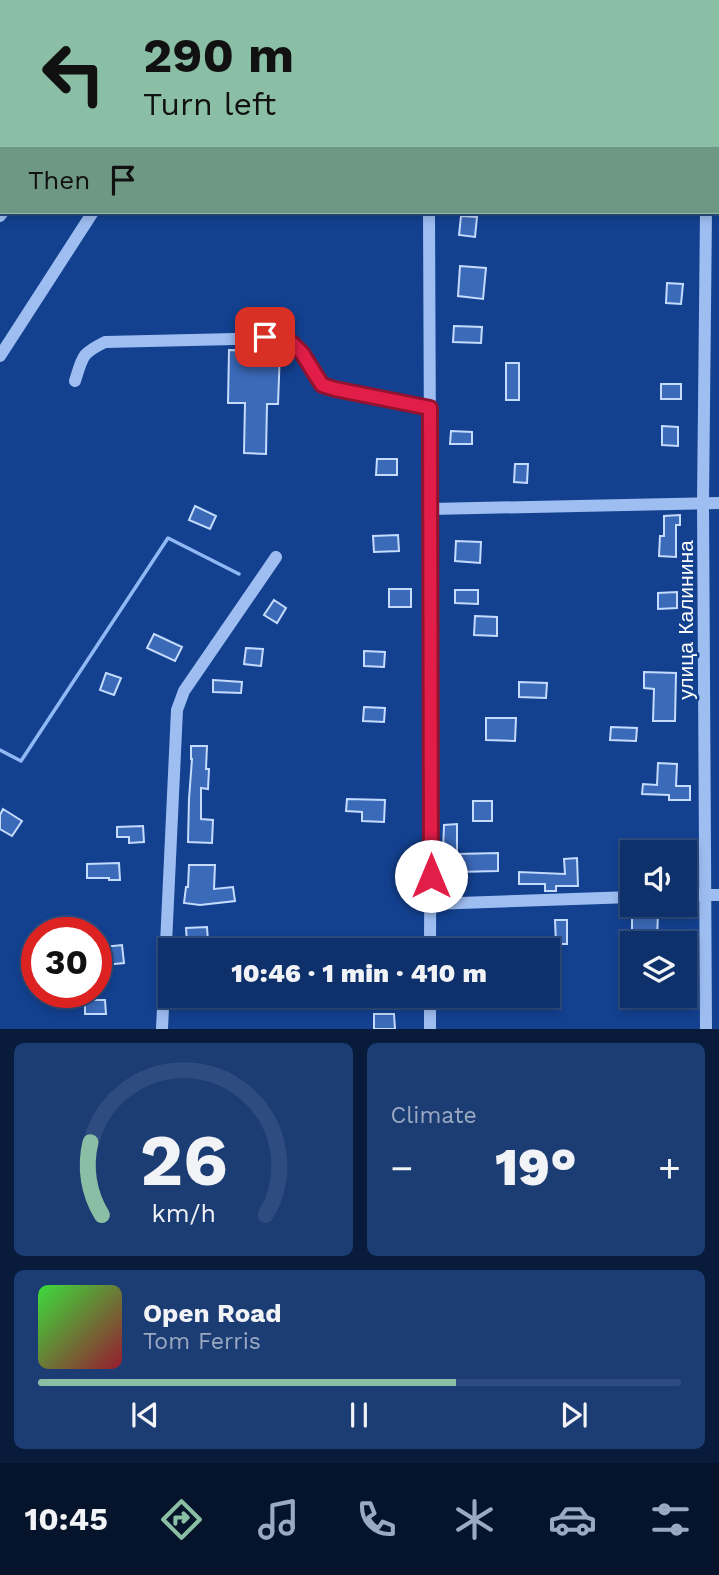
<!DOCTYPE html>
<meta charset="utf-8">
<style>
body{margin:0;font-family:"Work Sans",sans-serif;background:#1c3d74;color:#f1f3f6;height:100vh;display:flex;flex-direction:column;font-size:26px;white-space:nowrap}
*{box-sizing:border-box;margin:0}
p{font-size:23px;color:#9ba9c2}
.icon{flex:none;width:38px;height:38px;fill:none;stroke:currentColor;stroke-width:2;stroke-linecap:round;stroke-linejoin:round}
.map{position:relative;height:1029px;overflow:hidden}
.details{display:flex;flex-direction:column;gap:14px;padding:14px;background:#081b3b;flex:1}
.details>*{flex:none}
.guide{position:absolute;left:0px;top:0px;width:719px;height:214px;box-shadow:0 4px 10px #0003,0 0 0 2px #2e4c7f;background:#8abfa5;color:#111;overflow:hidden}
.controls{position:absolute;left:620px;top:840px;display:grid;gap:14px}
.controls a{display:grid;place-items:center;width:77px;height:77px;border-radius:0px;background:#0e316c;box-shadow:0 4px 10px #0003,0 0 0 2px #2e4c7f;font-size:35px}
.speed{position:absolute;left:21px;top:917px;display:flex;gap:14px;font-size:35px;font-weight:700;text-align:center}
.speed>*{display:grid;place-content:center;width:91px;height:91px;border-radius:50%;background:#0e316c;box-shadow:0 4px 10px #0003,0 0 0 2px #2e4c7f;line-height:1}
.speed .limit{border:10px solid #d22;background:#fff;color:#111}
.pin{position:absolute;display:grid;place-items:center;width:60px;height:60px;color:#fff;margin:-30px;border-radius:14px;box-shadow:0 4px 10px #0006}
.me{position:absolute;width:77px;margin:-38px;rotate:0deg;stroke-linejoin:round;filter:drop-shadow(0 0 5px #0008)}
.turn{display:flex;align-items:center;gap:24px;height:147px;padding:0 28px;font-size:32px}
.turn .icon{width:91px;height:91px;stroke-width:2.5}
.turn b{display:block;font-size:49px;line-height:60px}
.then{display:flex;align-items:center;height:66px;padding:0 28px;background:#0003;gap:14px;font-size:26px}
.big{font-size:52px;font-weight:800;line-height:1.1}
.details .tile{flex:1;display:flex;flex-direction:column;justify-content:center;gap:10px;min-width:0;padding:0 24px;border-radius:10px;background:#1c3d74}
.details .dial{align-items:center;gap:0}
.dial svg{height:182px;overflow:visible;fill:none;stroke:#2e4c7f;stroke-width:7;stroke-linecap:round;text-anchor:middle}
.dial text{fill:#f1f3f6;stroke:none}
.song{display:flex;align-items:center;gap:21px}
.cover{width:84px;height:84px;border-radius:10px;background:linear-gradient(135deg,hsl(120 70% 55%),hsl(350 70% 35%))}
.played{height:7px;border-radius:4px;background:linear-gradient(90deg,#8abfa5 65%,#2e4c7f 65%)}
.keys{display:flex;justify-content:space-around;direction:ltr}
.heat{display:flex;justify-content:space-between;align-items:center;font-size:38px;direction:ltr}
.details .tiles{flex:1;display:grid;gap:14px;grid-template-columns:1fr 1fr}
.tile:last-child{grid-column:span 2}
.trip{position:absolute;left:158px;top:938px;width:402px;height:70px;border-radius:0px;background:#0e316c;box-shadow:0 4px 10px #0003,0 0 0 2px #2e4c7f;font-weight:800;line-height:70px;text-align:center}
.tabs{display:flex;height:112px;justify-content:space-around;align-items:center;background:#06142b;color:#9ba9c2}
.tabs .icon{width:49px;height:49px}
.tabs .selected{color:#8abfa5}
.tabs b{font-size:32px;color:#f1f3f6}
.map>svg:first-child{display:block}
.lines{fill:none;stroke-linecap:round;stroke-linejoin:round}
.stream{stroke:#90b8f5;stroke-width:3.5}
.building{fill:#3b6ab9;stroke:#c5dbfd;stroke-width:2}
.minor{stroke:#9ebef2;stroke-width:12}
.route-casing{stroke:#92132f;stroke-width:18}
.route{stroke:#e11d48;stroke-width:12}
.labels{text-anchor:middle;dominant-baseline:central;stroke-width:5;stroke-linejoin:round;paint-order:stroke}
.street-label{font-size:21px;fill:#fff;stroke:#134190}
</style>
<div class="map">
<svg width="719" height="1029" viewBox="0 0 719 1029">
<rect width="100%" height="100%" fill="#134190"/>
<g class="lines">
<path class="stream" d="M 0,750 L 21,761 L 168,538 L 239,574"/>
</g>
<path class="building" d="M 461,216 L 477,217 L 475,237 L 459,235 Z
M 460,266 L 486,268 L 483,299 L 458,296 Z
M 667,283 L 683,284 L 681,304 L 666,303 Z
M 454,326 L 482,327 L 481,343 L 453,342 Z
M 229,350 L 280,351 L 278,404 L 267,404 L 266,454 L 244,453 L 245,403 L 228,403 Z
M 506,363 L 519,363 L 519,400 L 506,400 Z
M 661,384 L 681,384 L 681,399 L 661,399 Z
M 662,426 L 678,427 L 678,446 L 662,445 Z
M 451,431 L 472,432 L 472,444 L 450,444 Z
M 377,459 L 397,459 L 397,475 L 376,475 Z
M 515,464 L 528,464 L 527,483 L 514,482 Z
M 195,506 L 216,516 L 210,529 L 189,520 Z
M 680,515 L 680,525 L 676,525 L 676,557 L 659,556 L 660,536 L 664,536 L 664,516 Z
M 398,535 L 399,551 L 374,552 L 373,536 Z
M 456,541 L 481,542 L 480,563 L 455,561 Z
M 389,589 L 411,589 L 411,607 L 389,607 Z
M 455,590 L 478,590 L 478,604 L 455,603 Z
M 677,592 L 677,608 L 658,609 L 658,593 Z
M 274,600 L 286,608 L 277,623 L 264,615 Z
M 475,616 L 497,617 L 497,636 L 474,635 Z
M 154,634 L 182,647 L 175,661 L 147,648 Z
M 246,648 L 263,649 L 261,666 L 244,664 Z
M 364,651 L 385,652 L 384,667 L 364,666 Z
M 644,672 L 676,673 L 675,721 L 653,721 L 654,689 L 644,688 Z
M 106,673 L 121,678 L 114,695 L 100,690 Z
M 213,680 L 242,682 L 241,693 L 213,692 Z
M 519,682 L 547,683 L 546,698 L 519,697 Z
M 364,707 L 385,708 L 384,722 L 363,721 Z
M 486,718 L 516,718 L 515,741 L 486,740 Z
M 611,727 L 637,728 L 636,741 L 610,740 Z
M 191,746 L 207,746 L 206,769 L 209,769 L 208,789 L 201,788 L 201,819 L 213,820 L 212,843 L 188,842 L 189,799 L 192,759 L 191,759 Z
M 658,763 L 677,764 L 676,786 L 690,786 L 690,800 L 669,800 L 669,795 L 642,794 L 643,784 L 657,785 Z
M 347,799 L 385,800 L 384,822 L 362,821 L 362,812 L 346,811 Z
M 473,801 L 492,801 L 492,821 L 473,821 Z
M 3,809 L 22,821 L 12,836 L 0,829 L 0,815 Z
M 457,824 L 457,850 L 443,850 L 444,825 Z
M 143,826 L 144,842 L 129,843 L 129,837 L 117,837 L 117,827 Z
M 498,853 L 498,871 L 457,872 L 457,854 Z
M 577,858 L 578,886 L 556,886 L 556,891 L 545,891 L 545,884 L 519,884 L 519,872 L 565,874 L 564,859 Z
M 119,863 L 120,880 L 109,880 L 109,878 L 87,878 L 87,864 Z
M 189,865 L 215,865 L 214,889 L 233,887 L 235,901 L 200,905 L 184,903 L 186,887 L 188,887 Z
M 632,911 L 658,911 L 657,943 L 647,943 L 647,930 L 632,930 Z
M 555,920 L 567,920 L 567,944 L 556,944 Z
M 207,927 L 208,941 L 187,942 L 186,928 Z
M 122,945 L 124,963 L 105,965 L 103,947 Z
M 85,1000 L 105,1000 L 106,1014 L 85,1014 Z
M 374,1014 L 394,1014 L 395,1029 L 374,1029 Z"/>
<g class="lines">
<path class="minor" d="M 162,0 L 165,2
M 428,0 L 428,2
M 139,2 L 141,0
M 227,2 L 228,0
M 708,2 L 708,0
M 429,212 L 431,682 L 430,950
M 0,216 L 3,212
M 0,356 L 93,212
M 75,381 C 83,356 81,354 105,342 L 282,338 L 293,344 L 302,353 L 322,385 L 335,389 L 430,408
M 431,509 L 719,503
M 684,895 L 719,895
M 431,904 L 632,897
M 162,1029 L 177,710 L 184,691 L 276,557
M 430,1029 L 430,996
M 706,1029 L 703,503 L 706,212"/>
</g>
<g class="lines">
<defs>
<path id="route" d="M 265,337 L 282,338 L 293,344 L 302,353 L 322,385 L 335,389 L 430,408 L 431,876"/>
</defs>
<use href="#route" class="route-casing"/>
<use href="#route" class="route"/>
</g>
<g class="labels">
<g class="street-label">
<text transform="translate(685 620) rotate(-90)">улица Калинина</text>
</g>
</g>
</svg>
<div class="controls">
<a><svg class="icon" aria-label="sound" viewBox="0 0 24 24"><path d="M4 9h4l5-4v14l-5-4H4zM17 9q2 3 0 6"/></svg></a>
<a><svg class="icon" aria-label="layers" viewBox="0 0 24 24"><path d="M12 4l9 5-9 5-9-5zM3 14l9 5 9-5"/></svg></a>
</div>
<div class="speed"><div class="limit">30</div></div>
<div class="pin" style="left:265px;top:337px;background:#d93025"><svg class="icon" aria-label="arrive" viewBox="0 0 24 24"><path d="M6 21V4h12l-3 4 3 4H6"/></svg></div>
<svg class="me" style="left:431px;top:876px" viewBox="-20 -20 40 40"><circle r="19" fill="#fff"/><path d="M0-13L10 11 0 6-10 11z" fill="#e11d48"/></svg>
<div class="trip">10:46 · 1 min · 410 m</div>
<div class="guide">
<div class="turn"><svg class="icon" aria-label="left" viewBox="0 0 24 24"><path d="M17 20v-9H6M10 6l-5 5 5 5"/></svg><div><b>290 m</b>Turn left</div></div>
<div class="then">Then<svg class="icon" aria-label="arrive" viewBox="0 0 24 24"><path d="M6 21V4h12l-3 4 3 4H6"/></svg></div>
</div>
</div>
<section class="details">
<div class="tiles">
<div class="tile dial"><svg viewBox="0 0 100 80">
<path d="M14 69A42 42 0 1 1 86 69"/>
<path d="M14 69A42 42 0 0 1 9 37" stroke="#8abfa5"/>
<text x="50" y="56" font-size="32" font-weight="700">26</text>
<text x="50" y="72" font-size="11">km/h</text>
</svg></div>
<div class="tile"><p>Climate</p>
<div class="heat"><a>−</a><b class="big">19°</b><a>+</a></div>
</div>
<div class="tile">
<div class="song"><i class="cover"></i><div><b>Open Road</b><p>Tom Ferris</p></div></div>
<div class="played"></div>
<div class="keys"><svg class="icon" aria-label="previous" viewBox="0 0 24 24"><path d="M18 5L8 12l10 7zM5 5v14"/></svg><svg class="icon" aria-label="pause" viewBox="0 0 24 24"><path d="M8 5v14M16 5v14"/></svg><svg class="icon" aria-label="next" viewBox="0 0 24 24"><path d="M6 5l10 7-10 7zM19 5v14"/></svg></div>
</div>
</div>
</section>
<nav class="tabs">
<b>10:45</b>
<svg class="icon selected" aria-label="directions" viewBox="0 0 24 24"><path d="M12 3l9 9-9 9-9-9zM9 14v-3h6M13 9l2 2-2 2"/></svg>
<svg class="icon" aria-label="music" viewBox="0 0 24 24"><path d="M9 18V5l10-2v13"/><circle cx="6" cy="18" r="3"/><circle cx="16" cy="16" r="3"/></svg>
<svg class="icon" aria-label="phone" viewBox="0 0 24 24"><path d="M5 4h4l2 5-3 2q2 4 5 5l2-3 5 2v4C11 20 4 13 5 4z"/></svg>
<svg class="icon" aria-label="climate" viewBox="0 0 24 24"><path d="M12 3v18M4 7l16 10M4 17L20 7"/></svg>
<svg class="icon" aria-label="car" viewBox="0 0 24 24"><path d="M5 17H2v-5l4-1 3-4h7l3 4 3 1v5h-3M9 17h6M6 11h13"/><circle cx="7" cy="17" r="2"/><circle cx="17" cy="17" r="2"/></svg>
<svg class="icon" aria-label="filters" viewBox="0 0 24 24"><path d="M4 7h16M4 17h16"/><circle cx="9" cy="7" r="2"/><circle cx="15" cy="17" r="2"/></svg>
</nav>
